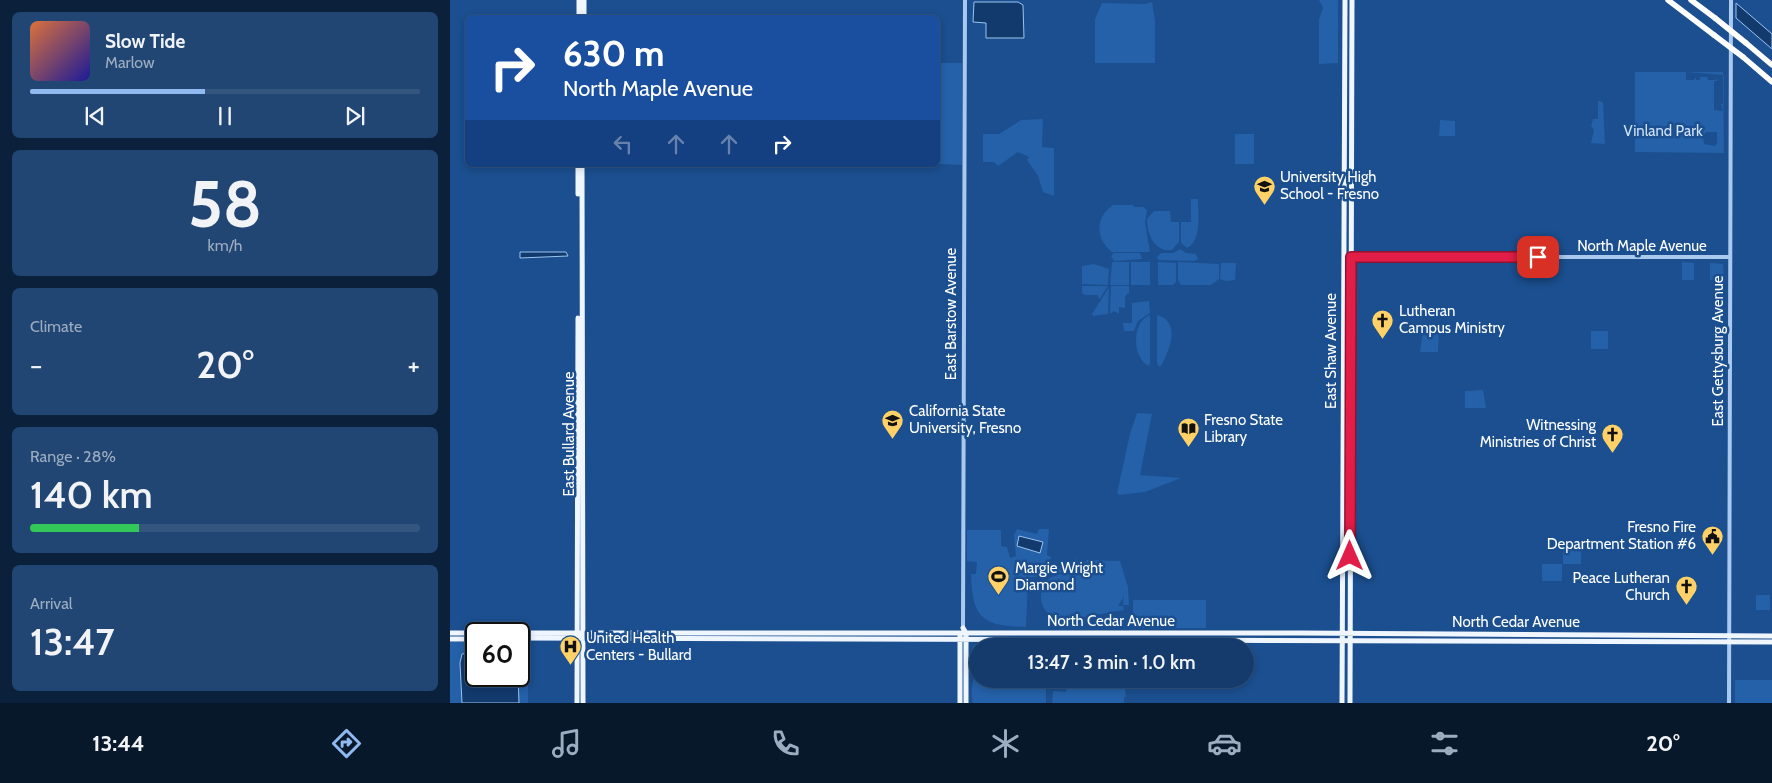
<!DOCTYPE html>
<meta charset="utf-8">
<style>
body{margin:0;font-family:Cabin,sans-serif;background:#214673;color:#f1f3f6;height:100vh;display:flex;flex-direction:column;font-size:19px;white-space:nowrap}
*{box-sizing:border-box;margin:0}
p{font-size:16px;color:#9dadc1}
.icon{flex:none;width:28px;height:28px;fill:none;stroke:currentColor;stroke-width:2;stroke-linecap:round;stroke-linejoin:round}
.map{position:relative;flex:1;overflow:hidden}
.side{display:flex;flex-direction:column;gap:12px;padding:12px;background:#0b203b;width:450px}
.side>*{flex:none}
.hud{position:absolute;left:15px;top:15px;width:475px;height:152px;border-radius:8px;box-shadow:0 2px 8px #0003,0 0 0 1px #33557e;background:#1a4fa0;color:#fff;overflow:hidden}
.speed{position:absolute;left:15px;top:622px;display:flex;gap:10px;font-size:25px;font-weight:700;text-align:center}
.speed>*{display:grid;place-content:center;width:65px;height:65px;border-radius:50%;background:#143b6b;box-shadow:0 2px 8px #0003,0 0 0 1px #33557e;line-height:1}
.speed .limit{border:2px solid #111;border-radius:8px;background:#fff;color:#111}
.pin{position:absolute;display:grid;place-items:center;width:42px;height:42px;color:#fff;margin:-21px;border-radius:10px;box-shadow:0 2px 8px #0006}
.me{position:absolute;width:55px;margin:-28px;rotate:0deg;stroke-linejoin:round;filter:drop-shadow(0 0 4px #0008)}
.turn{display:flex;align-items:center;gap:18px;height:105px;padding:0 15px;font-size:22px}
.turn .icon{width:65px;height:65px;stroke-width:2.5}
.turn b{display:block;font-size:35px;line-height:42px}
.lanes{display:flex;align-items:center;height:48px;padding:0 15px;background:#0003;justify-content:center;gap:25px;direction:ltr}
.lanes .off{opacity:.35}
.big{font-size:38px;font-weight:600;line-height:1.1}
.side .widget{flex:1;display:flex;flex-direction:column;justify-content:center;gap:8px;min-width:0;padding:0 18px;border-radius:8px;background:#214673}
.side .dial{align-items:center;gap:0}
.dial b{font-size:65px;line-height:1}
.song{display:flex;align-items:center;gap:15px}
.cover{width:60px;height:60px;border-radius:8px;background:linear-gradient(135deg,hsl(20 70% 55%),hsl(240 70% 35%))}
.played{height:5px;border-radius:2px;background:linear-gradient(90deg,#90b9f0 45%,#33557e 45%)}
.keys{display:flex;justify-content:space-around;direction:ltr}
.heat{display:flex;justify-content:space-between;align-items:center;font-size:28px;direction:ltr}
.charge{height:8px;border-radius:4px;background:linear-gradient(90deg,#34c759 28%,#33557e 0)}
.trip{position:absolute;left:519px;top:638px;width:285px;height:50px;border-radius:25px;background:#143b6b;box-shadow:0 2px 8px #0003,0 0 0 1px #33557e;font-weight:600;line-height:50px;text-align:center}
.dock{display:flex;height:80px;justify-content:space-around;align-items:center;background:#08182b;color:#9dadc1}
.dock .icon{width:35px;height:35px}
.dock .selected{color:#90b9f0}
.dock b{font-size:22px;color:#f1f3f6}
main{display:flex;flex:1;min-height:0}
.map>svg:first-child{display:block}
.green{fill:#2461a8;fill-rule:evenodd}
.water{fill:#123a6d;stroke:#9cc4f0}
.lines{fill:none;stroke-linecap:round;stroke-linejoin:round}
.minor{stroke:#a9c9ee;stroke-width:4}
.major{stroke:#f0f6ff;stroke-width:5}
.highway{stroke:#fff;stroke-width:5.5}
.highway-bridge{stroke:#fff;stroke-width:5.5}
.route-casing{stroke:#92132f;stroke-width:12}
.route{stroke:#e11d48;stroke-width:9}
.labels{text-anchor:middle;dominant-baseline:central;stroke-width:5;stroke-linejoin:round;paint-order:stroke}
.park-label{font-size:15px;fill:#cfe3fa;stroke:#1b4f8f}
.poi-label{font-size:15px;fill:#fff;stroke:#1b4f8f;text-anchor:start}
.street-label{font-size:15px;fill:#fff;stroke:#1b4f8f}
</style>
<main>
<section class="side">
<div class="widget">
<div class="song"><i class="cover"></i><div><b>Slow Tide</b><p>Marlow</p></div></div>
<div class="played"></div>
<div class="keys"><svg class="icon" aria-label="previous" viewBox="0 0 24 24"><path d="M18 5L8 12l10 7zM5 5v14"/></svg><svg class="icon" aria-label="pause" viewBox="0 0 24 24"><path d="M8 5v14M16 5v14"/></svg><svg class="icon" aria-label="next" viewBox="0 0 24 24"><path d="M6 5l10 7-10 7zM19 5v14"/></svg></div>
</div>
<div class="widget dial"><b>58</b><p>km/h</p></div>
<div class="widget"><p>Climate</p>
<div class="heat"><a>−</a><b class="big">20°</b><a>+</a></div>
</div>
<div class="widget"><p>Range · 28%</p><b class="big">140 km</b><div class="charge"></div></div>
<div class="widget"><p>Arrival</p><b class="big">13:47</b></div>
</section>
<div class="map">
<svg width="1322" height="703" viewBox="0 0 1322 703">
<rect width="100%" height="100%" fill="#1b4f8f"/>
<path class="green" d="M 869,0 L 888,0 L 888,63 L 869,64 L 869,19 L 873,8 Z
M 702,2 L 705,20 L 705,63 L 645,63 L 645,19 L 652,3 L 695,4 Z
M 488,63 L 512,63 L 512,165 L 488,164 Z
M 1185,72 L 1273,72 L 1274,153 L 1185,152 ZM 1236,72 L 1274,75 L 1274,104 L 1271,104 L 1273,111 L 1264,110 L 1264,81 L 1267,81 L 1267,77 L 1266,80 L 1258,80 L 1257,77 L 1250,77 L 1250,80 L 1246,80 L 1246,77 L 1244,80 L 1236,80 ZM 1256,132 L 1267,132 L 1267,143 L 1265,146 L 1254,144 L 1253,136 Z
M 1148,101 L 1153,102 L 1155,144 L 1141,143 L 1144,130 L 1141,126 L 1143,119 L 1150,119 L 1148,119 Z
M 593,119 L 592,147 L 604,148 L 604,196 L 593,192 L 588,176 L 577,160 L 579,157 L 568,152 L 548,166 L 544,162 L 533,162 L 533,134 L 549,134 L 571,120 Z
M 990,120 L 1005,121 L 1005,136 L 989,136 Z
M 785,134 L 804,134 L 804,164 L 785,164 Z
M 741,199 L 748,199 C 748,213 752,241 737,248 L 731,243 L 731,222 L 741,222 Z
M 663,205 L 683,205 L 684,207 L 693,207 L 697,210 L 695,223 L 700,252 L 662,252 C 645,239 645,217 663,205 Z
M 704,211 L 720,211 L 721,222 L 729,222 L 729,242 L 722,250 C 704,252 697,234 697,219 Z
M 730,249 L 736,253 L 746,254 L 748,259 L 744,261 L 708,260 L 707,257 L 711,253 L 723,253 Z
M 664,253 L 690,253 L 692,259 L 664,261 L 661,256 Z
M 662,262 L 679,262 L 679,285 L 660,285 Z
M 681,262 L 700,262 L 700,285 L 681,285 Z
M 708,262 L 726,263 L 726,282 L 723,285 L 708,285 Z
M 728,262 L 769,264 L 769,279 L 761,285 L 731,285 L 728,280 Z
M 1232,262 L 1244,263 L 1244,280 L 1232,280 Z
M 771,263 L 786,263 L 785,280 L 776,281 L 770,279 Z
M 1260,263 L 1273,264 L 1274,280 L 1260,280 Z
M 644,264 L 659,269 L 658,285 L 632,284 L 632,266 Z
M 632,286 L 658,286 L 649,300 L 648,295 L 635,295 L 632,293 Z
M 661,286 L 679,286 L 679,293 L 675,296 L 675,308 L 669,307 L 669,314 L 664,311 L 660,314 Z
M 659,287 L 658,314 L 643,316 L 642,314 Z
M 699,301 L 700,313 L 688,321 L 684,331 L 674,331 L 673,323 L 682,323 L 682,303 Z
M 700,315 L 700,362 L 699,366 C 682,358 681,322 700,315 Z
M 707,315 C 732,322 719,351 711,366 L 708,366 L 707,362 Z
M 973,331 L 989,331 L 988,352 L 970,352 Z
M 1141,331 L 1158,331 L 1158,349 L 1141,349 Z
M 1033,390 L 1036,408 L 1015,408 L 1015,391 Z
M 687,413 L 702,414 L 690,475 L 731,478 L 695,492 L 669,495 L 667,493 L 680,434 Z
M 567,529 L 587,534 L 589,529 L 599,529 L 597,555 L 601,557 L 598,567 L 613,569 L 615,563 L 623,565 L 627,558 L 628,566 L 631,566 L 637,560 L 670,561 L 678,587 L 679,605 L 673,605 L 674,589 L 673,598 L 668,606 L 673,606 L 674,610 L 598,623 L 597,618 L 602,617 C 596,612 591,606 591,597 C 590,569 623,575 638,568 L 578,578 L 576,627 C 533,626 522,619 521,574 L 526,574 L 527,562 L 517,561 L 517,530 L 551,530 L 551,546 L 557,547 L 560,558 L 566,556 L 564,535 Z
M 1113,546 L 1131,546 L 1131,564 L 1113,564 Z
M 1092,564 L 1112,564 L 1112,581 L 1092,581 Z
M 1306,595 L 1320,595 L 1320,610 L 1306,610 Z
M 683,600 L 756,600 L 756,628 L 683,628 Z
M 0,642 L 26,642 L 26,676 L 69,676 L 69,642 L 78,642 L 78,703 L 0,703 Z
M 597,643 L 596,646 L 528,646 L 528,679 L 596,679 L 596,703 L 523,703 C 519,692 525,678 525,666 C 525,658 519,653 523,646 L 527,644 Z
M 617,679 L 700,679 L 700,685 L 687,684 L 684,680 L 674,680 L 676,697 L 674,697 L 674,703 L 602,703 L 603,691 L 616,692 Z
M 1285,680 L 1322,680 L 1322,703 L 1285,703 Z"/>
<path class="water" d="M 524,2 L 568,2 L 573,5 L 574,38 L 536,38 L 536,23 L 523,22 Z
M 1286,3 L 1322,34 L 1322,49 L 1286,18 Z
M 70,252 L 116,252 L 118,256 L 70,258 Z
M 569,536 L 593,542 L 590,553 L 567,546 Z
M 26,652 L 26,676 L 68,676 L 69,703 L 12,703 L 10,663 L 12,654 Z"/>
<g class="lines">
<path class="minor" d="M 894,257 L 1280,257
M 513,628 L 515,0
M 1279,703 L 1281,0"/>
<path class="major" d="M 129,18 L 129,0
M 134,18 L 134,0
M 132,165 L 133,703
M 128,194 L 128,165
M 895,516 L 896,538 L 900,542
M 513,628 L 516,633 L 516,703
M 0,633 L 850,633 L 1322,636
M 510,636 L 510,703
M 69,638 L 1322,642
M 0,639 L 26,639
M 127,703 L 128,318
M 892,703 L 895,0
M 900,703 L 902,0"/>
<path class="highway" d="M 1218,0 L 1264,35
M 1241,0 L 1265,18
M 1296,43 L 1322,65
M 1293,57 L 1322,82"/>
<path class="highway-bridge" d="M 1265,18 L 1296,43
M 1264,35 L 1293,57"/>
</g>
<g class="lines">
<defs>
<path id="route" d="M 900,556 L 901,257 L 1088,257"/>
</defs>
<use href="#route" class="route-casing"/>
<use href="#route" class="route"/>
</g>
<defs>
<symbol id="school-pin" viewBox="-11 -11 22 30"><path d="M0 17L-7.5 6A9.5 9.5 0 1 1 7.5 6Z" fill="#ffd166" stroke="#1b4f8f"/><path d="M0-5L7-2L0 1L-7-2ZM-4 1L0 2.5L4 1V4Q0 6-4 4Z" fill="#111"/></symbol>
<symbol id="church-pin" viewBox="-11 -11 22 30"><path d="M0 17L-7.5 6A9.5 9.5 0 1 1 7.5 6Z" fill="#ffd166" stroke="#1b4f8f"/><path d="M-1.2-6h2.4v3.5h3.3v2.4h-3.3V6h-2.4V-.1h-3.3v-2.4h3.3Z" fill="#111"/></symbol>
<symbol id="university-pin" viewBox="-11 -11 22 30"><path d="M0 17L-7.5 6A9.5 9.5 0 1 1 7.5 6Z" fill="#ffd166" stroke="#1b4f8f"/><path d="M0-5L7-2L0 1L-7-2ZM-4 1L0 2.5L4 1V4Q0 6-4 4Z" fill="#111"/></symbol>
<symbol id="library-pin" viewBox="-11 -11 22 30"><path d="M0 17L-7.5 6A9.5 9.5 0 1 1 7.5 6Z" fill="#ffd166" stroke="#1b4f8f"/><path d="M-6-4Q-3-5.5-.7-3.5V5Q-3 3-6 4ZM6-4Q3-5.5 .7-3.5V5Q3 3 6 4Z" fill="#111"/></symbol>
<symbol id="civic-pin" viewBox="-11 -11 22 30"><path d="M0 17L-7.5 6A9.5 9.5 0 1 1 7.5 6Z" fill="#ffd166" stroke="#1b4f8f"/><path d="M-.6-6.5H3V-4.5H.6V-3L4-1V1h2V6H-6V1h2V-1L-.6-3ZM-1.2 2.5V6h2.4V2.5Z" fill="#111"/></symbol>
<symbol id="stadium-pin" viewBox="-11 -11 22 30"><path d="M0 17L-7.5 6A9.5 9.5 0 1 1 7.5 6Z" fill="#ffd166" stroke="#1b4f8f"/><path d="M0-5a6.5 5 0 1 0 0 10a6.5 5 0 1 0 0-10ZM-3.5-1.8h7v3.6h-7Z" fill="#111"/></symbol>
<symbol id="hospital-pin" viewBox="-11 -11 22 30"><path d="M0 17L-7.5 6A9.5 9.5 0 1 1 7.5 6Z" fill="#ffd166" stroke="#1b4f8f"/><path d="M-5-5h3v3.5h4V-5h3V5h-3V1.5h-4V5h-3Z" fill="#111"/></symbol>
</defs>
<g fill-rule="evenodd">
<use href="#school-pin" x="802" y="174" width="25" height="34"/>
<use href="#church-pin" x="920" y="308" width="25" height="34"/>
<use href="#university-pin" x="430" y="408" width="25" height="34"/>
<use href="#library-pin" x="726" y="416" width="25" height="34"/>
<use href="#church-pin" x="1150" y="422" width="25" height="34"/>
<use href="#civic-pin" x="1250" y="524" width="25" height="34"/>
<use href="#stadium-pin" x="536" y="564" width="25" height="34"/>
<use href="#church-pin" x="1224" y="574" width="25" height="34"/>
<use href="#hospital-pin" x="108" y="634" width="25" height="34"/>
</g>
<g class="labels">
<g class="park-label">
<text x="1213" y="131">Vinland Park</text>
</g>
<g class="poi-label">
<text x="830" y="177">University High<tspan x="830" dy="17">School - Fresno</tspan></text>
<text x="949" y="311">Lutheran<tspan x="949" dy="17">Campus Ministry</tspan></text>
<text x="459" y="411">California State<tspan x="459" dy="17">University, Fresno</tspan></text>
<text x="754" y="420">Fresno State<tspan x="754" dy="17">Library</tspan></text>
<text x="1146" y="425" text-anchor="end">Witnessing<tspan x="1146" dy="17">Ministries of Christ</tspan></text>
<text x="1246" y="527" text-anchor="end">Fresno Fire<tspan x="1246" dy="17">Department Station #6</tspan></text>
<text x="565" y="568">Margie Wright<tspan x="565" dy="17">Diamond</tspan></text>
<text x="1220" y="578" text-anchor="end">Peace Lutheran<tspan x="1220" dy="17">Church</tspan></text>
<text x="136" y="638">United Health<tspan x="136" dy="17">Centers - Bullard</tspan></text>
</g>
<g class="street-label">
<text x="1192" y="246">North Maple Avenue</text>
<text transform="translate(501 314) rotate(-90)">East Barstow Avenue</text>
<text transform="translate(881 351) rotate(-90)">East Shaw Avenue</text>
<text transform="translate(1268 351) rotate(-90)">East Gettysburg Avenue</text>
<text transform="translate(119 434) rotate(-90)">East Bullard Avenue</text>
<text x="661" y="621">North Cedar Avenue</text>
<text x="1066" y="622">North Cedar Avenue</text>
</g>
</g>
</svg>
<div class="speed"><div class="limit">60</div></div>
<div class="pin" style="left:1088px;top:257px;background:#d93025"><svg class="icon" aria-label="arrive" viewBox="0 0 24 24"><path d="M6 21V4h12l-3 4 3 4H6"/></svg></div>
<svg class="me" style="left:900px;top:556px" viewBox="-20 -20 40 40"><path d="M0-17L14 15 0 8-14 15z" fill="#e11d48" stroke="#fff" stroke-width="4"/></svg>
<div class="trip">13:47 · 3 min · 1.0 km</div>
<div class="hud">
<div class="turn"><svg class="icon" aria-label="right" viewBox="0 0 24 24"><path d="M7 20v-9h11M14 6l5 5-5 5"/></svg><div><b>630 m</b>North Maple Avenue</div></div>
<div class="lanes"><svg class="icon off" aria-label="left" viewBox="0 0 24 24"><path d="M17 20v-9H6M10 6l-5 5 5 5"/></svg><svg class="icon off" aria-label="ahead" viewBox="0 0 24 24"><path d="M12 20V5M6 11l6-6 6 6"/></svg><svg class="icon off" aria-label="ahead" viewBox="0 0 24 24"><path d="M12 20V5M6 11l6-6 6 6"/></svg><svg class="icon" aria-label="right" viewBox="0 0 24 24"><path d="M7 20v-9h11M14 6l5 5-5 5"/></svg></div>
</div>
</div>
</main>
<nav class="dock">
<b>13:44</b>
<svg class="icon selected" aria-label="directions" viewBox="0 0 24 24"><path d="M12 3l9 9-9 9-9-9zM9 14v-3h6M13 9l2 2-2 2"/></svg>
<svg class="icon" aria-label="music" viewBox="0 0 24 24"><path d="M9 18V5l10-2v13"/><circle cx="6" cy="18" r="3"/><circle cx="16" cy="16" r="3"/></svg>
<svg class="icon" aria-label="phone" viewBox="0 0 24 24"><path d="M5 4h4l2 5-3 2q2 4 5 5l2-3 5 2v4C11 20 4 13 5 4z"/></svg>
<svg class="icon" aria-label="climate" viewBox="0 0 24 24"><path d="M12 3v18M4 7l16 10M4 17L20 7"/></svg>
<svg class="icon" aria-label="car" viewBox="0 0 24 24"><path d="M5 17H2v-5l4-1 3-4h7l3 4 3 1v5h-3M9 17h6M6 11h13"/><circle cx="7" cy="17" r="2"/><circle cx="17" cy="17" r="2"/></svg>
<svg class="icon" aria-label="filters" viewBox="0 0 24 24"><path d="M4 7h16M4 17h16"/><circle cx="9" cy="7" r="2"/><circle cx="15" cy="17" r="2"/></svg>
<b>20°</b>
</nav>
